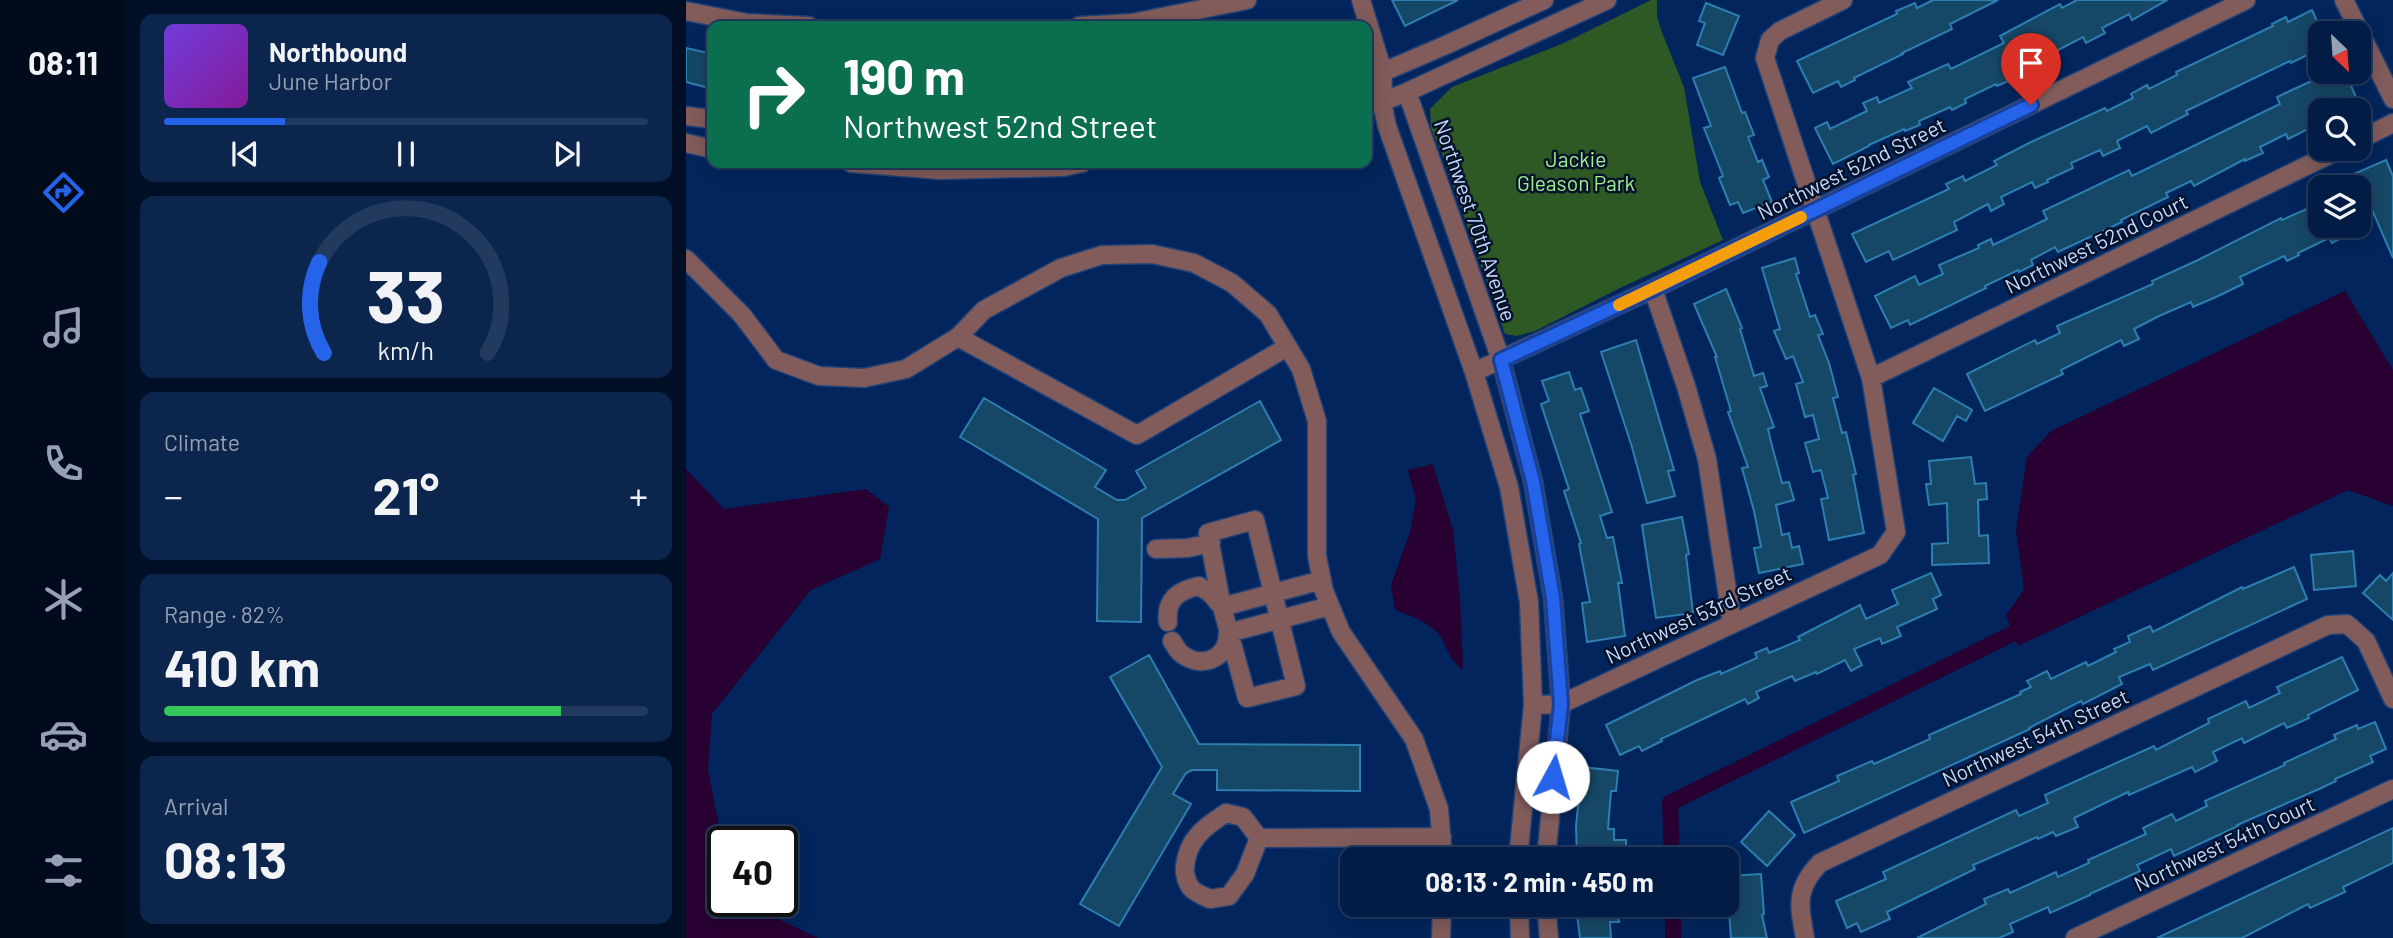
<!DOCTYPE html>
<meta charset="utf-8">
<style>
body{margin:0;font-family:Barlow,sans-serif;background:#0c254d;color:#f1f3f6;height:100vh;display:flex;flex-direction:column;font-size:26px;white-space:nowrap}
*{box-sizing:border-box;margin:0}
p{font-size:23px;color:#96a1b3}
.icon{flex:none;width:38px;height:38px;fill:none;stroke:currentColor;stroke-width:2;stroke-linecap:round;stroke-linejoin:round}
.map{position:relative;flex:1;overflow:hidden}
.details{display:flex;flex-direction:column;gap:14px;padding:14px;background:#010f26;width:560px}
.details>*{flex:none}
.guide{position:absolute;left:21px;top:21px;width:665px;height:147px;border-radius:14px;box-shadow:0 4px 18px #0003,0 0 0 2px #233a5f;background:#0b6e4f;color:#fff;overflow:hidden}
.needle{width:46px;rotate:155deg}
.tools{position:absolute;left:1622px;top:21px;display:grid;gap:14px}
.tools a{display:grid;place-items:center;width:63px;height:63px;border-radius:14px;background:#021c46;box-shadow:0 4px 18px #0003,0 0 0 2px #233a5f;font-size:35px}
.speed{position:absolute;left:21px;top:826px;display:flex;gap:14px;font-size:35px;font-weight:700;text-align:center}
.speed>*{display:grid;place-content:center;width:91px;height:91px;border-radius:50%;background:#021c46;box-shadow:0 4px 18px #0003,0 0 0 2px #233a5f;line-height:1}
.speed .limit{border:4px solid #111;border-radius:10px;background:#fff;color:#111}
.pin{position:absolute;display:grid;place-items:center;width:60px;height:60px;color:#fff;margin:-72px -30px;border-radius:50% 50% 50% 0;rotate:-45deg;box-shadow:0 0 7px #0007}
.pin .icon{rotate:45deg}
.me{position:absolute;width:77px;margin:-38px;rotate:6deg;stroke-linejoin:round;filter:drop-shadow(0 0 5px #0008)}
.turn{display:flex;align-items:center;gap:24px;height:147px;padding:0 21px;font-size:32px}
.turn .icon{width:91px;height:91px;stroke-width:2.5}
.turn b{display:block;font-size:49px;line-height:60px}
.big{font-size:52px;font-weight:700;line-height:1.1}
.details .widget{flex:1;display:flex;flex-direction:column;justify-content:center;gap:10px;min-width:0;padding:0 24px;border-radius:14px;background:#0c254d}
.details .dial{align-items:center;gap:0}
.dial svg{height:182px;overflow:visible;fill:none;stroke:#233a5f;stroke-width:7;stroke-linecap:round;text-anchor:middle}
.dial text{fill:#f1f3f6;stroke:none}
.song{display:flex;align-items:center;gap:21px}
.cover{width:84px;height:84px;border-radius:10px;background:linear-gradient(135deg,hsl(260 70% 55%),hsl(290 70% 35%))}
.played{height:7px;border-radius:4px;background:linear-gradient(90deg,#2563eb 25%,#233a5f 25%)}
.keys{display:flex;justify-content:space-around;direction:ltr}
.heat{display:flex;justify-content:space-between;align-items:center;font-size:38px;direction:ltr}
.charge{height:10px;border-radius:5px;background:linear-gradient(90deg,#34c759 82%,#233a5f 0)}
.trip{position:absolute;left:654px;top:847px;width:399px;height:70px;border-radius:14px;background:#021c46;box-shadow:0 4px 18px #0003,0 0 0 2px #233a5f;font-weight:700;line-height:70px;text-align:center}
main{display:flex;flex:1;min-height:0}
.menu{display:flex;flex-direction:column;width:126px;justify-content:space-around;align-items:center;background:#010b1c;color:#96a1b3}
.menu .icon{width:49px;height:49px}
.menu .active{color:#2563eb}
.menu b{font-size:32px;color:#f1f3f6}
.map>svg:first-child{display:block}
.green{fill:#2e5924}
.water{fill:#280031}
.lines{fill:none;stroke-linecap:round;stroke-linejoin:round}
.canal{stroke:#280031;stroke-width:16}
.building{fill:#154866;stroke:#2e7fb1;stroke-width:2}
.minor-casing{stroke:#214277;stroke-width:21}
.minor{stroke:#815c5b;stroke-width:18}
.route-casing{stroke:#184099;stroke-width:18}
.route{stroke:#2563eb;stroke-width:12}
.slow{stroke:#f59e0b;stroke-width:12}
.labels{text-anchor:middle;dominant-baseline:central;stroke-width:5;stroke-linejoin:round;paint-order:stroke}
.park-label{font-size:21px;fill:#a0f18d;stroke:#041129}
.street-label{font-size:21px;fill:#c5dbfe;stroke:#041129}
</style>
<main>
<nav class="menu">
<b>08:11</b>
<svg class="icon active" aria-label="directions" viewBox="0 0 24 24"><path d="M12 3l9 9-9 9-9-9zM9 14v-3h6M13 9l2 2-2 2"/></svg>
<svg class="icon" aria-label="music" viewBox="0 0 24 24"><path d="M9 18V5l10-2v13"/><circle cx="6" cy="18" r="3"/><circle cx="16" cy="16" r="3"/></svg>
<svg class="icon" aria-label="phone" viewBox="0 0 24 24"><path d="M5 4h4l2 5-3 2q2 4 5 5l2-3 5 2v4C11 20 4 13 5 4z"/></svg>
<svg class="icon" aria-label="climate" viewBox="0 0 24 24"><path d="M12 3v18M4 7l16 10M4 17L20 7"/></svg>
<svg class="icon" aria-label="car" viewBox="0 0 24 24"><path d="M5 17H2v-5l4-1 3-4h7l3 4 3 1v5h-3M9 17h6M6 11h13"/><circle cx="7" cy="17" r="2"/><circle cx="17" cy="17" r="2"/></svg>
<svg class="icon" aria-label="filters" viewBox="0 0 24 24"><path d="M4 7h16M4 17h16"/><circle cx="9" cy="7" r="2"/><circle cx="15" cy="17" r="2"/></svg>
</nav>
<section class="details">
<div class="widget">
<div class="song"><i class="cover"></i><div><b>Northbound</b><p>June Harbor</p></div></div>
<div class="played"></div>
<div class="keys"><svg class="icon" aria-label="previous" viewBox="0 0 24 24"><path d="M18 5L8 12l10 7zM5 5v14"/></svg><svg class="icon" aria-label="pause" viewBox="0 0 24 24"><path d="M8 5v14M16 5v14"/></svg><svg class="icon" aria-label="next" viewBox="0 0 24 24"><path d="M6 5l10 7-10 7zM19 5v14"/></svg></div>
</div>
<div class="widget dial"><svg viewBox="0 0 100 80">
<path d="M14 69A42 42 0 1 1 86 69"/>
<path d="M14 69A42 42 0 0 1 12 29" stroke="#2563eb"/>
<text x="50" y="56" font-size="32" font-weight="700">33</text>
<text x="50" y="72" font-size="11">km/h</text>
</svg></div>
<div class="widget"><p>Climate</p>
<div class="heat"><a>−</a><b class="big">21°</b><a>+</a></div>
</div>
<div class="widget"><p>Range · 82%</p><b class="big">410 km</b><div class="charge"></div></div>
<div class="widget"><p>Arrival</p><b class="big">08:13</b></div>
</section>
<div class="map">
<svg width="1707" height="938" viewBox="0 0 1707 938">
<rect width="100%" height="100%" fill="#02255d"/>
<path class="green" d="M 965,0 L 971,0 L 971,15 L 975,30 L 998,87 L 1014,182 L 1037,240 L 934,288 L 849,331 L 831,336 L 819,334 L 756,154 L 745,128 L 744,109 L 766,87 L 878,43 Z"/>
<path class="water" d="M 1659,291 L 1707,370 L 1707,506 L 1662,490 L 1332,646 L 1320,615 L 1338,590 L 1330,530 L 1341,457 L 1365,431 Z
M 747,464 L 767,530 L 774,598 L 777,669 C 764,662 762,648 754,636 C 745,623 724,615 709,610 L 705,585 L 724,532 L 730,500 L 722,470 Z
M 0,469 L 38,509 L 180,489 L 203,507 L 194,559 L 125,590 L 26,714 L 22,770 L 37,847 L 37,901 L 72,901 L 86,916 L 132,938 L 0,938 Z"/>
<g class="lines">
<path class="canal" d="M 986,859 L 984,803 L 1346,624
M 987,905 L 987,938"/>
</g>
<path class="building" d="M 706,0 L 772,0 L 719,26 Z
M 1247,0 L 1312,0 L 1264,24 L 1266,29 L 1216,53 L 1217,54 L 1168,78 L 1169,80 L 1155,87 L 1152,81 L 1127,93 L 1111,61 L 1211,14 L 1210,11 L 1229,3 L 1231,8 Z
M 1391,0 L 1481,0 L 1446,20 L 1443,14 L 1416,28 L 1419,33 L 1400,43 L 1397,37 L 1370,51 L 1371,53 L 1325,75 L 1327,79 L 1311,86 L 1310,84 L 1279,99 L 1280,103 L 1266,110 L 1264,107 L 1233,121 L 1234,125 L 1219,131 L 1218,129 L 1183,145 L 1183,146 L 1147,164 L 1129,128 L 1141,122 L 1144,129 L 1181,111 L 1177,103 L 1191,97 L 1193,103 L 1226,88 L 1222,82 L 1262,64 L 1265,69 L 1318,43 L 1314,36 L 1374,4 L 1376,8 Z
M 1020,3 L 1053,16 L 1037,55 L 1011,45 L 1019,23 L 1013,21 Z
M 1626,10 L 1634,28 L 1634,49 L 1605,63 L 1604,61 L 1500,111 L 1502,114 L 1465,133 L 1461,126 L 1431,141 L 1434,148 L 1417,156 L 1414,150 L 1385,163 L 1387,168 L 1361,180 L 1362,182 L 1349,188 L 1346,182 L 1315,197 L 1318,204 L 1305,211 L 1302,204 L 1268,222 L 1271,230 L 1207,260 L 1203,251 L 1180,262 L 1166,234 L 1263,189 L 1260,184 L 1277,176 L 1279,181 L 1311,165 L 1308,161 L 1343,143 L 1419,108 L 1421,111 L 1447,98 L 1445,94 L 1461,85 L 1463,89 L 1491,75 L 1490,72 L 1587,26 L 1586,24 L 1600,17 L 1602,22 Z
M 0,48 L 26,54 L 26,89 L 0,82 Z
M 1039,67 L 1056,113 L 1059,112 L 1068,135 L 1062,137 L 1072,162 L 1076,160 L 1083,177 L 1077,180 L 1086,202 L 1057,213 L 1052,202 L 1044,205 L 1033,178 L 1037,176 L 1018,128 L 1025,126 L 1007,78 Z
M 1659,72 L 1673,104 L 1660,110 L 1634,110 L 1634,123 L 1602,139 L 1600,134 L 1574,147 L 1577,153 L 1559,161 L 1559,159 L 1508,186 L 1505,181 L 1480,193 L 1482,197 L 1435,220 L 1436,222 L 1372,252 L 1369,247 L 1345,260 L 1347,265 L 1333,272 L 1332,270 L 1299,286 L 1300,288 L 1224,325 L 1222,320 L 1205,328 L 1189,296 L 1229,276 L 1233,285 L 1257,274 L 1253,265 L 1293,248 L 1292,245 L 1305,239 L 1307,245 L 1361,219 L 1357,211 L 1443,170 L 1446,176 L 1561,120 L 1594,104 L 1591,97 L 1606,90 L 1632,78 L 1635,83 Z
M 1700,160 L 1707,176 L 1707,258 L 1670,173 Z
M 1634,203 L 1634,226 L 1669,226 L 1657,232 L 1659,236 L 1646,243 L 1643,238 L 1612,253 L 1613,255 L 1601,261 L 1598,256 L 1554,277 L 1557,284 L 1530,297 L 1507,307 L 1505,302 L 1473,316 L 1448,329 L 1453,339 L 1438,346 L 1435,340 L 1375,370 L 1377,374 L 1299,411 L 1281,374 L 1349,340 L 1351,344 L 1374,333 L 1371,326 L 1467,284 L 1466,281 L 1510,261 L 1595,218 L 1596,220 Z
M 1109,258 L 1113,273 L 1110,274 L 1124,317 L 1129,315 L 1137,334 L 1132,335 L 1143,363 L 1152,397 L 1147,398 L 1156,433 L 1160,432 L 1170,474 L 1167,475 L 1178,533 L 1143,540 L 1135,499 L 1142,498 L 1135,470 L 1127,472 L 1119,443 L 1133,439 L 1127,415 L 1119,417 L 1110,384 L 1117,382 L 1107,356 L 1100,359 L 1088,331 L 1094,329 L 1076,268 Z
M 1040,289 L 1056,328 L 1054,329 L 1068,376 L 1077,373 L 1081,386 L 1074,388 L 1088,427 L 1082,429 L 1085,442 L 1096,483 L 1103,482 L 1108,500 L 1090,505 L 1096,535 L 1103,533 L 1106,548 L 1113,546 L 1117,564 L 1073,573 L 1068,548 L 1075,547 L 1068,511 L 1056,468 L 1062,467 L 1042,412 L 1045,411 L 1029,357 L 1031,357 L 1008,304 Z
M 950,340 L 988,470 L 982,471 L 989,496 L 961,503 L 946,447 L 915,352 Z
M 883,372 L 889,390 L 895,388 L 903,411 L 894,414 L 926,512 L 914,516 L 921,538 L 927,537 L 936,583 L 932,583 L 939,636 L 901,642 L 896,603 L 904,602 L 893,544 L 895,543 L 878,491 L 883,489 L 855,404 L 863,401 L 856,381 Z
M 1248,388 L 1286,410 L 1280,421 L 1271,416 L 1257,441 L 1227,423 Z
M 298,398 L 420,470 L 409,487 L 431,500 L 439,500 L 460,488 L 450,471 L 574,401 L 595,440 L 456,518 L 455,622 L 411,621 L 412,519 L 274,437 Z
M 1285,457 L 1289,484 L 1300,483 L 1301,499 L 1292,500 L 1293,536 L 1302,535 L 1303,563 L 1246,565 L 1246,544 L 1262,543 L 1261,503 L 1243,505 L 1240,484 L 1245,484 L 1243,461 Z
M 996,517 L 1003,554 L 1000,555 L 1007,613 L 970,618 L 956,525 Z
M 1667,551 L 1670,586 L 1628,590 L 1625,555 Z
M 1608,567 L 1621,599 L 1467,670 L 1464,664 L 1433,677 L 1436,684 L 1397,704 L 1395,701 L 1343,728 L 1344,729 L 1118,833 L 1105,802 L 1153,781 L 1151,776 L 1186,761 L 1188,764 L 1244,739 L 1243,735 L 1335,694 L 1334,692 L 1345,687 L 1341,681 L 1361,671 L 1365,679 L 1400,662 L 1402,666 L 1430,652 L 1428,649 L 1444,642 L 1442,636 L 1464,626 L 1467,632 L 1556,587 L 1557,589 Z
M 1245,573 L 1255,595 L 1247,599 L 1251,609 L 1211,627 L 1215,636 L 1196,644 L 1194,638 L 1168,649 L 1176,665 L 1165,671 L 1159,660 L 1131,674 L 1130,672 L 1109,681 L 1106,676 L 1070,692 L 1073,698 L 1062,704 L 1059,699 L 975,739 L 976,741 L 956,751 L 953,746 L 934,755 L 920,725 L 1011,680 L 1034,671 L 1035,674 L 1071,658 L 1069,653 L 1081,648 L 1083,653 L 1114,640 L 1112,637 L 1174,605 L 1180,619 L 1212,604 L 1206,590 Z
M 1707,573 L 1707,620 L 1677,593 L 1694,575 L 1700,581 Z
M 463,655 L 513,744 L 674,745 L 674,791 L 531,790 L 531,770 L 506,770 L 500,773 L 487,794 L 505,804 L 433,926 L 394,904 L 476,767 L 424,677 Z
M 1656,657 L 1672,690 L 1622,715 L 1623,718 L 1601,728 L 1598,723 L 1558,743 L 1556,738 L 1527,752 L 1531,761 L 1509,772 L 1506,767 L 1443,795 L 1442,792 L 1388,818 L 1392,827 L 1370,836 L 1367,832 L 1352,839 L 1351,837 L 1287,865 L 1289,869 L 1201,912 L 1204,919 L 1175,932 L 1171,923 L 1161,928 L 1150,901 L 1200,879 L 1197,872 L 1330,810 L 1333,816 L 1362,803 L 1359,795 L 1468,746 L 1470,750 L 1523,723 L 1522,719 L 1560,701 L 1563,708 L 1594,693 L 1591,687 Z
M 1689,722 L 1700,749 L 1684,756 L 1687,762 L 1649,779 L 1650,781 L 1633,789 L 1551,825 L 1552,826 L 1488,856 L 1485,849 L 1451,865 L 1454,871 L 1404,894 L 1404,895 L 1364,913 L 1362,907 L 1324,924 L 1327,932 L 1313,938 L 1231,938 L 1300,904 L 1298,899 L 1322,889 L 1324,893 L 1370,872 L 1372,877 L 1403,863 L 1402,860 L 1460,834 L 1457,828 L 1486,814 L 1490,821 L 1521,806 L 1519,801 L 1599,765 L 1598,763 L 1650,739 L 1648,735 L 1671,725 L 1672,729 Z
M 896,767 L 932,771 L 930,791 L 925,791 L 922,829 L 928,829 L 928,840 L 940,840 L 940,859 L 891,859 L 890,826 Z
M 1083,811 L 1109,835 L 1081,866 L 1055,842 Z
M 1707,828 L 1707,863 L 1657,887 L 1659,892 L 1624,908 L 1622,904 L 1556,938 L 1471,938 Z
M 1075,874 L 1078,914 L 1076,915 L 1081,938 L 1045,938 L 1042,896 L 1045,896 L 1044,876 Z
M 896,905 L 931,905 L 933,922 L 924,922 L 925,938 L 894,938 L 890,906 Z"/>
<g class="lines">
<defs>
<path id="minor" d="M 675,0 L 697,72 L 696,102 L 701,126 L 788,372 L 823,487 L 843,602 L 847,705 L 832,859
M 1658,0 L 1707,99
M 0,11 L 61,23 L 123,26
M 393,26 L 446,23 L 561,0
M 681,75 L 697,72 L 760,45 L 858,0
M 721,92 L 815,360 L 847,481 L 867,598 L 875,704 L 860,859
M 681,105 L 696,102 L 721,92 L 921,0
M 0,116 L 26,119
M 1673,140 L 1707,123
M 0,143 L 26,149
M 165,163 L 255,170 L 377,167 L 396,163
M 0,259 L 56,315 L 90,360 L 133,376 L 178,378 L 220,369 L 272,337 L 298,310 L 375,268 L 416,255 L 466,254 L 508,263 L 546,283 L 582,314 L 615,369 L 631,421 L 631,556 L 638,591 L 655,632 L 728,739 L 753,809 L 757,859
M 967,289 L 1000,386 L 1021,459 L 1046,623
M 272,337 L 451,435 L 601,347
M 788,372 L 967,289 L 1560,0
M 1185,378 L 1655,149
M 569,520 L 610,686 L 561,698 L 536,607 L 522,533 Z
M 470,549 L 502,548 L 525,543
M 536,607 L 636,580
M 482,622 C 479,599 494,590 513,586 L 524,593 L 536,607
M 542,633 L 644,606
M 486,641 C 489,646 492,652 497,655 C 517,669 542,658 542,633
M 847,705 L 875,704 L 1194,555 L 1210,532 L 1185,378 L 1079,58 L 1084,40 L 1094,31 L 1157,0
M 573,838 L 557,817 L 540,813 C 518,827 501,840 499,867 C 498,873 501,883 505,888 C 509,893 518,896 524,899 L 543,896 L 559,874 L 573,838 L 756,837
M 833,905 L 834,938
M 860,905 L 863,938
M 755,938 L 756,905
M 1119,938 C 1113,905 1109,889 1134,863 L 1642,625 L 1661,624 L 1680,641 L 1707,699
M 1389,938 L 1707,789"/>
</defs>
<use href="#minor" class="minor-casing"/>
<use href="#minor" class="minor"/>
</g>
<g class="lines">
<defs>
<path id="route" d="M 867,777 L 875,704 L 867,598 L 847,481 L 815,360 L 967,289 L 1345,105"/>
</defs>
<use href="#route" class="route-casing"/>
<use href="#route" class="route"/>
<path class="slow" d="M 933,305 L 1115,217"/>
</g>
<g class="labels">
<g class="park-label">
<text x="890" y="158">Jackie<tspan x="890" dy="24">Gleason Park</tspan></text>
</g>
<g class="street-label">
<text transform="translate(1165 168) rotate(-26)">Northwest 52nd Street</text>
<text transform="translate(790 220) rotate(71)">Northwest 70th Avenue</text>
<text transform="translate(1410 243) rotate(-26)">Northwest 52nd Court</text>
<text transform="translate(1012 614) rotate(-25)">Northwest 53rd Street</text>
<text transform="translate(1349 737) rotate(-25)">Northwest 54th Street</text>
<text transform="translate(1538 843) rotate(-25)">Northwest 54th Court</text>
</g>
</g>
</svg>
<div class="tools">
<a><svg class="needle" viewBox="-14 -14 28 28"><path d="M0-13l5 13h-10z" fill="#e53935"/><path d="M0 13l5-13h-10z" fill="#96a1b3"/></svg></a>
<a><svg class="icon" aria-label="search" viewBox="0 0 24 24"><circle cx="10" cy="10" r="6"/><path d="M15 15l6 6"/></svg></a>
<a><svg class="icon" aria-label="layers" viewBox="0 0 24 24"><path d="M12 4l9 5-9 5-9-5zM3 14l9 5 9-5"/></svg></a>
</div>
<div class="speed"><div class="limit">40</div></div>
<div class="pin" style="left:1345px;top:105px;background:#d93025"><svg class="icon" aria-label="arrive" viewBox="0 0 24 24"><path d="M6 21V4h12l-3 4 3 4H6"/></svg></div>
<svg class="me" style="left:867px;top:777px" viewBox="-20 -20 40 40"><circle r="19" fill="#fff"/><path d="M0-13L10 11 0 6-10 11z" fill="#2563eb"/></svg>
<div class="trip">08:13 · 2 min · 450 m</div>
<div class="guide">
<div class="turn"><svg class="icon" aria-label="right" viewBox="0 0 24 24"><path d="M7 20v-9h11M14 6l5 5-5 5"/></svg><div><b>190 m</b>Northwest 52nd Street</div></div>
</div>
</div>
</main>
